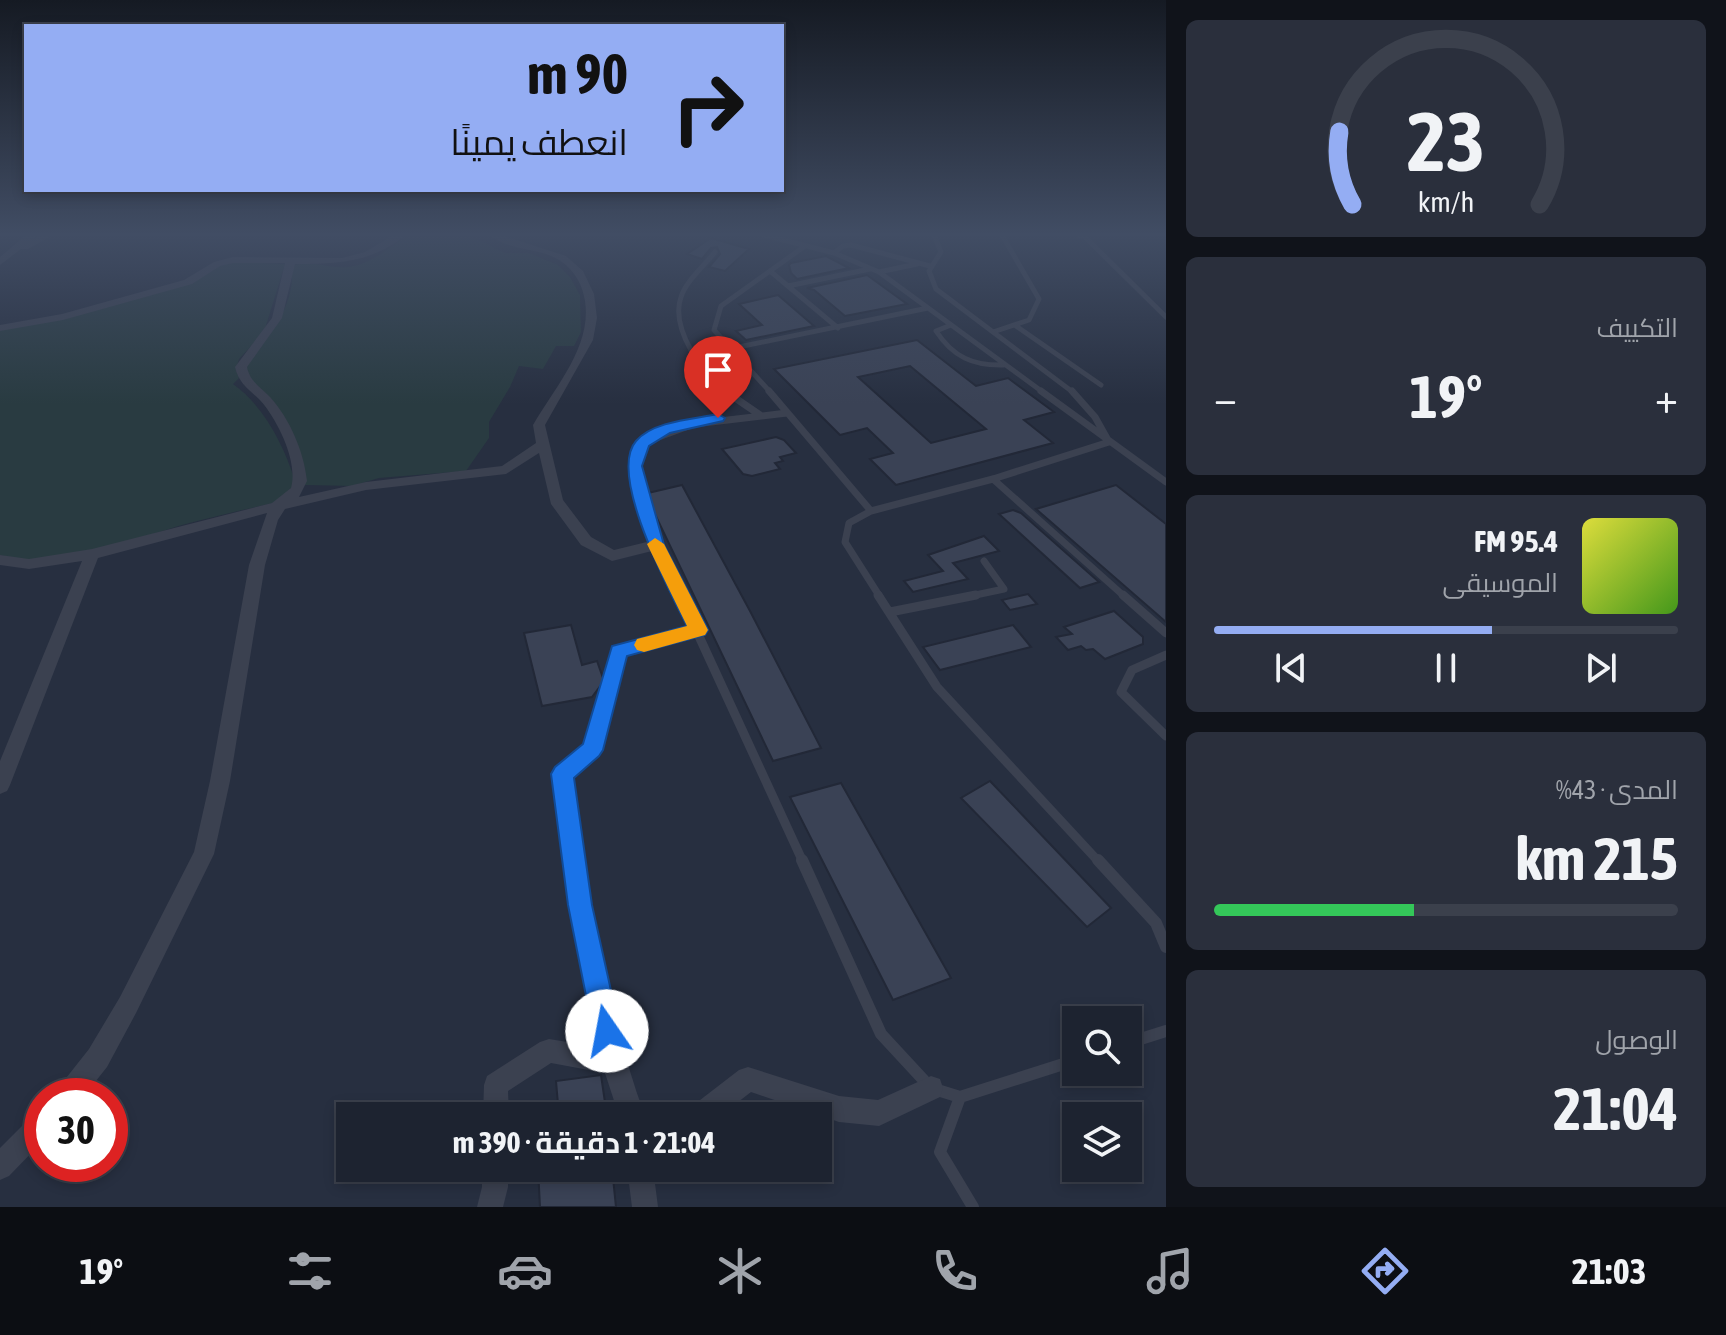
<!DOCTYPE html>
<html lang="ar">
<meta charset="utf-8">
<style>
body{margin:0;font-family:"Asap Condensed",Cairo,sans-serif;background:#2a2f3c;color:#f1f3f6;direction:rtl;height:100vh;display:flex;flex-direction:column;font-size:30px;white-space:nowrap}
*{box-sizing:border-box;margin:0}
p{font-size:26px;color:#a0a4ab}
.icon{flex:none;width:44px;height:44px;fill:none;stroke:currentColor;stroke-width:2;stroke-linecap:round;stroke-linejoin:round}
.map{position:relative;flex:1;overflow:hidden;direction:ltr}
.panel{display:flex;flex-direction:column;gap:20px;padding:20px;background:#10131a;width:560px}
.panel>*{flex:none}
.top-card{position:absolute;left:24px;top:24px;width:760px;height:168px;border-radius:0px;box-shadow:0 4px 12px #0003,0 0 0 2px #3b404c;direction:rtl;background:#94adf3;color:#111;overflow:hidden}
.tools{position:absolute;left:1062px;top:1006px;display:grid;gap:16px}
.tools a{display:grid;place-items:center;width:80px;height:80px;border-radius:0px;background:#1d2330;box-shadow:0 4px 12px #0003,0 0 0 2px #3b404c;font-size:40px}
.speed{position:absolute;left:24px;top:1078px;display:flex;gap:16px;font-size:40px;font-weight:700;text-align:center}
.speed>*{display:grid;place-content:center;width:104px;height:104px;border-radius:50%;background:#1d2330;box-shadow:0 4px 12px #0003,0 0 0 2px #3b404c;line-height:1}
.speed .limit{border:12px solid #d22;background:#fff;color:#111}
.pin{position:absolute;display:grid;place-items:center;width:68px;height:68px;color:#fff;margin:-82px -34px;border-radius:50% 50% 50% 0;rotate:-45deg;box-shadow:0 0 8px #0007}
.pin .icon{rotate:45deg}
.me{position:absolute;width:88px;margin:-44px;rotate:348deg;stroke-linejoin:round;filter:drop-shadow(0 0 6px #0008)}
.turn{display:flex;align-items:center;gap:28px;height:168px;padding:0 24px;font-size:36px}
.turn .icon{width:104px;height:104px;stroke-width:2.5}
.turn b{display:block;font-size:56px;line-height:68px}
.big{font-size:60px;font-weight:700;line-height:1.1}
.panel .tile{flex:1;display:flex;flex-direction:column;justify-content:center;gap:12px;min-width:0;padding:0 28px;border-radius:12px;background:#2a2f3c}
.panel .dial{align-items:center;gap:0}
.dial svg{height:208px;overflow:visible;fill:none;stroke:#3b404c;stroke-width:7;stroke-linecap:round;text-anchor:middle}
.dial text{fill:#f1f3f6;stroke:none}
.song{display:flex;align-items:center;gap:24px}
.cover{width:96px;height:96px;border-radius:12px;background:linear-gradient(135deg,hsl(60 70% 55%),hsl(100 70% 35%))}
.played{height:8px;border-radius:4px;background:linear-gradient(90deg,#94adf3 60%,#3b404c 60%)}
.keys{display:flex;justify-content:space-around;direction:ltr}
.heat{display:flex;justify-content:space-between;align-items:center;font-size:44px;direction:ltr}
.charge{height:12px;border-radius:6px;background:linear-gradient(90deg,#34c759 43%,#3b404c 0)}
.trip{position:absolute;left:336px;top:1102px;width:496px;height:80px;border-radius:0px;background:#1d2330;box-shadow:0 4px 12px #0003,0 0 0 2px #3b404c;font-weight:700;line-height:80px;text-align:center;direction:rtl}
.menu{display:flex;height:128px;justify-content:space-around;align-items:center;background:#0c0e13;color:#a0a4ab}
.menu .icon{width:56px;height:56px}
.menu .on{color:#94adf3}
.menu b{font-size:36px;color:#f1f3f6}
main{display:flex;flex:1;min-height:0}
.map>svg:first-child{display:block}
.green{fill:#293b41}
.building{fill:#3a4255;stroke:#222837;stroke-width:2;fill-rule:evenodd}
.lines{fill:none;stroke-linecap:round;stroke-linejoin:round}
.service-far3{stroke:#3b4150;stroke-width:5}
.service-far2{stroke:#3b4150;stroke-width:7}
.service-far1{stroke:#3b4150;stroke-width:9}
.service{stroke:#3b4150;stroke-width:12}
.minor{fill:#3b4150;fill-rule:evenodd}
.route{fill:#1a73e8;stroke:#114b97;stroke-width:2}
.slow{fill:#f59e0b}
</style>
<main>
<section class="panel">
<div class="tile dial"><svg viewBox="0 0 100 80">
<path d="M14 69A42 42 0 1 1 86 69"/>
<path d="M14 69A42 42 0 0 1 9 41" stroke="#94adf3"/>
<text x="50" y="56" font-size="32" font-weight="700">23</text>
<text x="50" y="72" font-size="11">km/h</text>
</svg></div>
<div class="tile"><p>التكييف</p>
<div class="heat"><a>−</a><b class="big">19°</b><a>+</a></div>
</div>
<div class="tile">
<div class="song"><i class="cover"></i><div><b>95.4 FM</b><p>الموسيقى</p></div></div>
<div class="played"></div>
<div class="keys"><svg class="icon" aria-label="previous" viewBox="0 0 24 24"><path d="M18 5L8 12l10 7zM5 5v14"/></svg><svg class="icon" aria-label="pause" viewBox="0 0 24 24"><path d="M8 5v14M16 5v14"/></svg><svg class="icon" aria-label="next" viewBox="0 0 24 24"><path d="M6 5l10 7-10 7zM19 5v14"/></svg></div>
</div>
<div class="tile"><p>المدى · 43%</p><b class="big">215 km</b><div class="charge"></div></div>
<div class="tile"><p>الوصول</p><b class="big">21:04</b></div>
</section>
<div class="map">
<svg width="1166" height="1207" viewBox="0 0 1166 1207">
<rect width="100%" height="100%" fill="#272f40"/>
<path class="green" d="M 410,235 L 468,235 L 505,253 L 529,253 L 558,265 L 570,277 L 580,295 L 581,332 L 574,346 L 556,346 L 543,369 L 519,366 L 510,387 L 489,422 L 489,438 L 466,471 L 379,478 L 352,486 L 305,485 L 299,453 L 247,381 L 244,368 C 266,341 298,304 291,266 C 313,259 334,271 354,266 C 372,263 393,244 410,235 Z
M 234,262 L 285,264 L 264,332 L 239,359 L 236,370 L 239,378 L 233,384 C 263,405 284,445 295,481 L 287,495 L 273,503 C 243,510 212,517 182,525 C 127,541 58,571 0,555 L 0,330 L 180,286 L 213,268 Z"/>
<path class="building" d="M 711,238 L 749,249 L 725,271 L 709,267 L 720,254 L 717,247 L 711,248 L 702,259 L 687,254 Z
M 826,256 L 849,268 L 797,279 L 791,273 L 789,265 L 791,263 Z
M 867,275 L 907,304 L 845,316 L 814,290 L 807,288 Z
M 778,295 L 814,326 L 746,340 L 736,331 L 762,325 L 739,304 Z
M 917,340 L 976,386 L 1008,378 L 1054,412 L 1024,420 L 1053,443 L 896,485 L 870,459 L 893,453 L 867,428 L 840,435 L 774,369 ZM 910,366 L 986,429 L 931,443 L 858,377 Z
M 776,437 L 784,440 L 796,453 L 780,457 L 783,461 L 775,463 L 780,469 L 752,476 L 743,474 L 722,449 Z
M 682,485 L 750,611 L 821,748 L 773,761 L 652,508 L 648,493 Z
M 1116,485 L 1166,524 L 1166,622 L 1036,509 Z
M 1013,510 L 1021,513 L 1099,582 L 1080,588 L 999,514 Z
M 984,536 L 999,551 L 953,563 L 968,579 L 913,592 L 904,581 L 943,571 L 928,555 Z
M 1028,594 L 1037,604 L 1010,610 L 1002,600 Z
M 1114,611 L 1143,637 L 1143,644 L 1105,659 L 1093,649 L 1086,650 L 1081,646 L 1068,650 L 1056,637 L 1072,634 L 1064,627 Z
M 571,625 L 582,665 L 597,661 L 604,681 L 592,697 L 542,706 L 524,633 Z
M 1013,625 L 1031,647 L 940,670 L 923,647 Z
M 990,781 L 1111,908 L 1087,927 L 961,798 Z
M 841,783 L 951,978 L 893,1000 L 790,797 Z
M 601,1075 L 607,1116 L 559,1116 L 556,1081 Z
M 538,1168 L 612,1168 L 616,1207 L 540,1207 Z"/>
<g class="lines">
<path class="service-far3" d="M 764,235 L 834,253 L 879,272 L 1044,393
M 934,235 L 941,252 L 929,271 L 936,289 L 1074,393
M 1077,235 L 1086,238 L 1166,317
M 715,252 C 705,265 686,281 681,297 C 670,328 703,376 728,393
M 834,253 L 843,246 L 851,245 L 930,266
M 770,271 L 838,328
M 879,272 L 917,264
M 788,286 L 870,269
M 951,325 L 936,331 C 953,357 973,366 1004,365
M 1016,326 L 1101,385
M 993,332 L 1029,320 L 1039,299 L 1002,235
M 729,349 L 928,308
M 771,393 L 714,330 L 721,306 L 805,246"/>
<path class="service-far2" d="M 725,391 L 760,415
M 769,391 L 871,511
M 1041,391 L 1166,482
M 993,479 L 1125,597
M 681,597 L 655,545 L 634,466 L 642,443 L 694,424 L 787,413
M 880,597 L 845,542 L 849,523 L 871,511 L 993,479 L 1109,442 L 1095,417 L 1072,391
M 966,597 L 1004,589 L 984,561"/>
<path class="service-far1" d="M 680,595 L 803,862
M 878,595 L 937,687 L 1099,862
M 1123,595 L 1166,633
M 890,612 L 976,595
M 1166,655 L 1132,670 L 1121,692 L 1166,736
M 610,689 L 619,651 L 698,630"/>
<path class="service" d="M 802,860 L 881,1034 L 931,1088 L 960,1097
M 1098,860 L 1156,923 L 1166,947
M 1128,1043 L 1166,1031
M 973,1207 L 940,1152 L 960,1097 L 1076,1060"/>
<path class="minor" d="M 26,235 L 36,235 L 32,240 L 41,235 L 53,235 L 28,249 L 21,249 L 0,265 L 0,257 Z
M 394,235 L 406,235 C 370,263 339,264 295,264 L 282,318 L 247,367 C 250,382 261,387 270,397 C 290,419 304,452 307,481 L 299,497 L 366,482 L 502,466 L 536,443 L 533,425 C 556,385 599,339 582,289 C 578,277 570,267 559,260 C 538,247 510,252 490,235 L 501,235 L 566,256 L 583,271 L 594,294 L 597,318 L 593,340 L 545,425 L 563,500 L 591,537 L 614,550 L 655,540 L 662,545 L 660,549 L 612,561 L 581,545 L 551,504 L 539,453 L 506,474 L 366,490 L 285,509 L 278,520 L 265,565 L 230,781 L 214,854 L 136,1013 L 107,1067 L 84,1096 L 56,1096 L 59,1087 L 89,1049 L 120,997 L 194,852 L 210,781 L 249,565 L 267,513 L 98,558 L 10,785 L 7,791 L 0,794 L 0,761 L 82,561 L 29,569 L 0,565 L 0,555 L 29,559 L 92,549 L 272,503 L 291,488 C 298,463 280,426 265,406 C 254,392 239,386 235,367 L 272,318 L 285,263 L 233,263 L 220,266 L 192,284 L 63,320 L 0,331 L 0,325 L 62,314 L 184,280 L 214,262 L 233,257 L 342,258 L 365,252 Z
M 610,682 L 616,684 L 619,689 L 601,750 L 599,756 L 572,777 C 589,892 605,1007 645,1116 L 619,1116 L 605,1073 L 551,1063 L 508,1091 L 509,1116 L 483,1116 L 484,1085 L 487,1076 L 540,1042 L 549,1039 L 598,1047 L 569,905 L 552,774 L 555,768 L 584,745 L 601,689 L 604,684 Z
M 748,1067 L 839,1096 L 878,1100 L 931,1076 L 940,1079 L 943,1088 L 940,1097 L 879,1126 L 839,1122 L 751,1092 L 720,1116 L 687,1116 L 691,1107 L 739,1070 Z
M 42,1111 L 42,1142 L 9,1176 L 0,1180 L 0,1148 L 33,1115 Z
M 482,1168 L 508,1168 L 508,1187 L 503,1207 L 477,1207 L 482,1187 Z
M 627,1168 L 653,1168 L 658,1207 L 632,1207 Z"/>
</g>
<linearGradient id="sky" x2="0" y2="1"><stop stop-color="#151a23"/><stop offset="0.58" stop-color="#414d64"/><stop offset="1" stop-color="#414d64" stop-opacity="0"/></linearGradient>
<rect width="1166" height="404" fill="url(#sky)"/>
<path class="route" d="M 718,414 L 725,418 L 723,421 L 670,433 L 649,446 L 642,466 L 664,545 L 708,630 L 705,635 L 627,656 L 603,750 L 599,756 L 574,778 L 592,905 L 620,1031 L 616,1040 L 607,1044 L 597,1040 L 593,1031 L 568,905 L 551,774 L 555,767 L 583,744 L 612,646 L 687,626 C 670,591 607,474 636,441 C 653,421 694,419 718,414 Z"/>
<path class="slow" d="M 655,538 L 664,544 L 708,630 L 705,635 L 644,652 L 637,650 L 634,645 L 637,639 L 687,626 L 647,544 Z"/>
</svg>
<div class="tools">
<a><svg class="icon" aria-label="search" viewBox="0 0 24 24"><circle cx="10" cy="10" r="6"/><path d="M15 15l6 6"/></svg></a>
<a><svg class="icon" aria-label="layers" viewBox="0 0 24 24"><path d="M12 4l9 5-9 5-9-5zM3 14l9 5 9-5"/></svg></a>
</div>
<div class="speed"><div class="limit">30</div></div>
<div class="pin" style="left:718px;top:418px;background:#d93025"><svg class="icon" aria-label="arrive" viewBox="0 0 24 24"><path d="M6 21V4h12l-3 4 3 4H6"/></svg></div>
<svg class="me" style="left:607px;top:1031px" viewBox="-20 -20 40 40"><circle r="19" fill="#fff"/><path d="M0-13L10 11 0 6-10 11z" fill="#1a73e8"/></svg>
<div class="trip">21:04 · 1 دقيقة · 390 m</div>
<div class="top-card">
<div class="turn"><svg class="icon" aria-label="right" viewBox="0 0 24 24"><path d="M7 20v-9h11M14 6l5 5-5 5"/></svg><div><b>90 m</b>انعطف يمينًا</div></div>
</div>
</div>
</main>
<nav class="menu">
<b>21:03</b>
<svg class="icon on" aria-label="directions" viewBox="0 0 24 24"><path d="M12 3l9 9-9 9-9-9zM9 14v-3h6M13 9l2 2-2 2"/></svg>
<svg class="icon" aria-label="music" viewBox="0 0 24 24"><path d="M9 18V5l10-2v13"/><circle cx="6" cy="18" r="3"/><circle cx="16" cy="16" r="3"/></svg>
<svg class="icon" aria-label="phone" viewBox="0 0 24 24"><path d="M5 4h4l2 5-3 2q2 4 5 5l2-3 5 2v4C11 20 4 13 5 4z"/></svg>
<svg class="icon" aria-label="climate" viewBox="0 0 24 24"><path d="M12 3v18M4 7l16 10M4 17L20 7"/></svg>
<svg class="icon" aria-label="car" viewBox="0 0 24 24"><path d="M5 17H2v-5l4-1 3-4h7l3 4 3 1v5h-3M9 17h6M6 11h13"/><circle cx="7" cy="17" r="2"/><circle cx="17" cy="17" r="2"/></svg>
<svg class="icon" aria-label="filters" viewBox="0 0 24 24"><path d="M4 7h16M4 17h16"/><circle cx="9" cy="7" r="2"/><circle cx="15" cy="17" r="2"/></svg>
<b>19°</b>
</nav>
